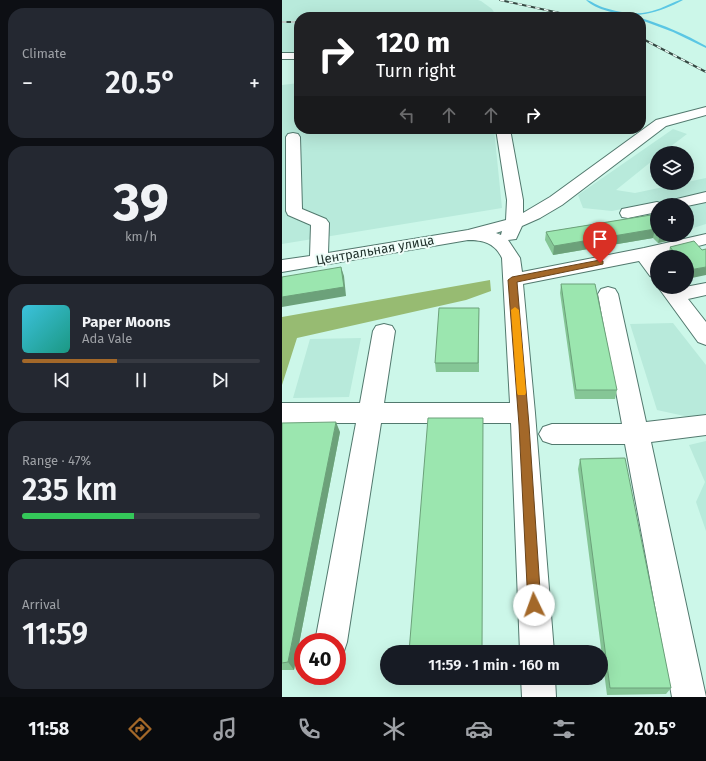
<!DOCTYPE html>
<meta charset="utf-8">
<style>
body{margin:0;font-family:"Fira Sans",sans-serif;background:#242831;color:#f1f3f6;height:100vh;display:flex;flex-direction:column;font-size:15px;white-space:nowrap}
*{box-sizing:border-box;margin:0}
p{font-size:13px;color:#9ea1a6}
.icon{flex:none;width:22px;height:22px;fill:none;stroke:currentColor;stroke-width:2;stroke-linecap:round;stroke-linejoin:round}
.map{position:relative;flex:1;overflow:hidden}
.drawer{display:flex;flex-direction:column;gap:8px;padding:8px;background:#0d0f14;width:282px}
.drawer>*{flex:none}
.guide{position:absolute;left:12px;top:12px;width:352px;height:122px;border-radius:16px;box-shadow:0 4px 16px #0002;background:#202124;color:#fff;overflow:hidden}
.buttons{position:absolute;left:368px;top:146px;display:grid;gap:8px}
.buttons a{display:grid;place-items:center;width:44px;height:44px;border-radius:50%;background:#171b24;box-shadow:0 4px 16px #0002;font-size:20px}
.speed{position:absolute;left:12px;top:633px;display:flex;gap:8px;font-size:20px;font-weight:700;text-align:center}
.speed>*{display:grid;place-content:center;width:52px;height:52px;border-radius:50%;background:#171b24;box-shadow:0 4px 16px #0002;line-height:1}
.speed .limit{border:6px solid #d22;background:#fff;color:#111}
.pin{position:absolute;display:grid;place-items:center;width:34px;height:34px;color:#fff;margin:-41px -17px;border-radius:50% 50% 50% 0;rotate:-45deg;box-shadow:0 0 4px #0007}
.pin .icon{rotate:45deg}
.me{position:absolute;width:44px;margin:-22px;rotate:357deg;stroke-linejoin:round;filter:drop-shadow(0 0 3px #0008)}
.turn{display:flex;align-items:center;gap:14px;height:84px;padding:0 16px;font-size:18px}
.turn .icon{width:52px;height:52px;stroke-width:2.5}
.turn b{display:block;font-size:28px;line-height:34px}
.lanes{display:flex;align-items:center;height:38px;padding:0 16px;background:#0003;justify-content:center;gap:20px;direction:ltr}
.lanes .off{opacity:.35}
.big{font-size:30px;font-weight:600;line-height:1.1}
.drawer .widget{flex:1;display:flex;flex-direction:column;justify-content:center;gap:6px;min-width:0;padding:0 14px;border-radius:16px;background:#242831}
.drawer .dial{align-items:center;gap:0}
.dial b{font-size:52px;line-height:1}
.song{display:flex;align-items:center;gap:12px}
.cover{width:48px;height:48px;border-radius:6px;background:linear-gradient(135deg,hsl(190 70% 55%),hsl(170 70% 35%))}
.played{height:4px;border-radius:2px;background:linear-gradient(90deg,#a36829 40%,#363941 40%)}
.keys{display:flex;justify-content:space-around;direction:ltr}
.heat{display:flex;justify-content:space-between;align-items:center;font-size:22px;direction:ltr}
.charge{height:6px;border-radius:3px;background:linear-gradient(90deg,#34c759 47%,#363941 0)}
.trip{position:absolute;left:98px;top:645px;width:228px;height:40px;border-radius:20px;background:#171b24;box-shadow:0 4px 16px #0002;font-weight:600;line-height:40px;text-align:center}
.menu{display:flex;height:64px;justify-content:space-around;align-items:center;background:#090b0e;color:#9ea1a6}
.menu .icon{width:28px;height:28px}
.menu .selected{color:#a36829}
.menu b{font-size:18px;color:#f1f3f6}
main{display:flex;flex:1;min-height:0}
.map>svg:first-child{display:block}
.built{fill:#b8eadb}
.forest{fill:#97bb72}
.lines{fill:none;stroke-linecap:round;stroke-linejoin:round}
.stream{fill:#5bc7e4;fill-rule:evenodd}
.minor-casing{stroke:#52796e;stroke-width:2}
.minor{fill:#fff;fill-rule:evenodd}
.rail-casing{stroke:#364943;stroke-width:2}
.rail{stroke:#edfdf8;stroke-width:1.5;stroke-dasharray:4.5;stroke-linecap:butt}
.wall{fill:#85c696}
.shaded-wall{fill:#6ca17a}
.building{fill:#9be6af;stroke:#6ca17a}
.route{fill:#a36829;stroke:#6a441b}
.slow{fill:#f59e0b}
.labels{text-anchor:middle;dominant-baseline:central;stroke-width:4;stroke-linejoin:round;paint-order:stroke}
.street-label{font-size:13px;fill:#22322d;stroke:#edfdf8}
</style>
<main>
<section class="drawer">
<div class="widget"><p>Climate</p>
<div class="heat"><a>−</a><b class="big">20.5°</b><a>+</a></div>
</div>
<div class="widget dial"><b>39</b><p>km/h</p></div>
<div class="widget">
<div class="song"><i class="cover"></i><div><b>Paper Moons</b><p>Ada Vale</p></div></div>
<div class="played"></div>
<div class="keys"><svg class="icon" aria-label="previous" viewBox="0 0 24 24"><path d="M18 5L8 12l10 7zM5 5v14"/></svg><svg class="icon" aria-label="pause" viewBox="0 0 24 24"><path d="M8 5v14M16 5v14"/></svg><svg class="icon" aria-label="next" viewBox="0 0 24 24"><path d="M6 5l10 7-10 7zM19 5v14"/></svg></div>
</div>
<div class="widget"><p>Range · 47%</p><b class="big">235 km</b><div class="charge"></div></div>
<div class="widget"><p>Arrival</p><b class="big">11:59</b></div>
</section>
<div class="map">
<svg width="424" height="697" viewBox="0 0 424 697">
<rect width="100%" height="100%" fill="#ccf7e9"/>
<path class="built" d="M 0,0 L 196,0 L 199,1 L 210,9 L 215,17 L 17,17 L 17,54 L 0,55 Z
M 17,83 L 17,129 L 212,129 L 220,208 L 0,244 L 0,85 Z
M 391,129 L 405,134 L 380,153 L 375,153 L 375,157 L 334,190 L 353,193 L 424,178 L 424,192 L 330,211 L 301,208 L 296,195 Z
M 424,201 L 424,224 L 408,229 L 405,226 L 405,205 Z
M 391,323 L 424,365 L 424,414 L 407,417 L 375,410 L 348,324 Z
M 79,338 L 67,397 L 11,398 L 28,339 Z
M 424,441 L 424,531 L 414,502 L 423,482 L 407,445 Z"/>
<path class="forest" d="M 208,280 L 209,291 L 184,300 L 15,338 L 0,385 L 0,317 Z"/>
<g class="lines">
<path class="stream" d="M 304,0 C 308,0 317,7 323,8 C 336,12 353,15 366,12 C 377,10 387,4 398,0 L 401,0 C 390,6 376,12 363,14 C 347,17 316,12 304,0 Z
M 359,18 C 382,25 403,34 424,46 L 424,48 L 391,32 L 359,20 Z"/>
<defs>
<path id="minor" d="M 0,53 L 17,53 L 17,59 L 0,59 Z
M 424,107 L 424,115 L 384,126 L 280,205 L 258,218 L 240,226 L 234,239 L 226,240 L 238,258 L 240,272 L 362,248 L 424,234 L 424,244 L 374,257 L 375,259 L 375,278 L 368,276 L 357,261 L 241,284 L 253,413 L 272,652 L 238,652 L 229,423 L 99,423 L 65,642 L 61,654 L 55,656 L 55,642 L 33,642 L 74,423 L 0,423 L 0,403 L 78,403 L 91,331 L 94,326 L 102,324 L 110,326 L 113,331 L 102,403 L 228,403 L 220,258 C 213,243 201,240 186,240 L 0,272 L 0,260 L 28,256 L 29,225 L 6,215 L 4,211 L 4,137 L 6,134 L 11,133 L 16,134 L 18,137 L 20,209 L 44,219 L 47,223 L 46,253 L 186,230 L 224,220 L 225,200 L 214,129 L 228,129 L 241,200 L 241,213 L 268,197 L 374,120 ZM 220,231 L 219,235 L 214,233 Z
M 424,192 L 424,202 L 405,206 L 375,205 L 375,212 L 346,218 L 340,217 L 338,213 L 340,209 L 375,202 L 378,203 Z
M 424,283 L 424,295 L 406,299 L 424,322 L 424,345 L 416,342 L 376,287 L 397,287 L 398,288 Z
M 326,287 L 333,289 L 336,294 L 364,422 L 424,415 L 424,435 L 369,442 L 424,697 L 390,697 L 343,444 L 270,444 L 261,441 L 257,434 L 261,427 L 270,424 L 340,424 L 316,294 L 319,289 Z
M 239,678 L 273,678 L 274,697 L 240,697 Z"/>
</defs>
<use href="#minor" class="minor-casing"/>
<use href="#minor" class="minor"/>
<defs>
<path id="rail" d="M 218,0 L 287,15
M 0,22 L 17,22
M 359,38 L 424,72"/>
</defs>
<use href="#rail" class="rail-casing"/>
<use href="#rail" class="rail"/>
</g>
<path class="wall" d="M 375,214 L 375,235 L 400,235 L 399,238 L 376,243 L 371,238 L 271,255 L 263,240 L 264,232 Z
M 388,247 L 420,250 L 405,279 L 405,257 L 387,257 L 386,256 Z
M 279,284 L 335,390 L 333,399 L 293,399 L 278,293 Z
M 197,308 L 197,372 L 154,372 L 153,363 Z
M 0,423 L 58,432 L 12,670 L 0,670 Z
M 298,459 L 389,688 L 384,694 L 325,695 L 296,469 Z"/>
<path class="shaded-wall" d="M 373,229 L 371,238 L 271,255 L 272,246 Z
M 378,235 L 400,235 L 399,238 L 376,243 Z
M 59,267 L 62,276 L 64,296 L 0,307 L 0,297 Z
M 424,267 L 424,275 L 405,279 L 407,270 Z
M 54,422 L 58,432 L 12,670 L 6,662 Z"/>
<path class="building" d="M 375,214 L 375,231 L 373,229 L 272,246 L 264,232 Z
M 412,241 L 420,250 L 424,249 L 424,267 L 407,270 L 405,268 L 405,257 L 396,257 L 388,247 Z
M 59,267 L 62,287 L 0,297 L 0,277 Z
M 279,284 L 313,284 L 335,390 L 294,390 Z
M 157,308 L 197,308 L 196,363 L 153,363 Z
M 146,418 L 201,418 L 200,652 L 127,652 Z
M 54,422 L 6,662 L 0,663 L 0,423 Z
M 343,458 L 389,688 L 328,688 L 298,459 Z"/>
<path class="route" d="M 318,260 L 321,261 L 321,264 L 235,282 L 247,425 L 259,605 L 257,609 L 252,611 L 248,609 L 246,605 L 237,425 L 226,280 L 230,277 Z"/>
<path class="slow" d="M 233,307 L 237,310 L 244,393 L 243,395 L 236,395 L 235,393 L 229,310 Z"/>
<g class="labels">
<g class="street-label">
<text transform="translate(93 250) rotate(-10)">Центральная улица</text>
</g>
</g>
</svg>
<div class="buttons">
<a><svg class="icon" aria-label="layers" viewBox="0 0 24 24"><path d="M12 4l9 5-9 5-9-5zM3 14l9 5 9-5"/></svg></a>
<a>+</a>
<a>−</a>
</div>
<div class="speed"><div class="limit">40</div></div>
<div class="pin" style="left:318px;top:263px;background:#d93025"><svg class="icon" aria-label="arrive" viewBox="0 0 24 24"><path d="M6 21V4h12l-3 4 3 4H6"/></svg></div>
<svg class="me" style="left:252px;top:605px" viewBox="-20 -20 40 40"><circle r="19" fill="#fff"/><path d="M0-13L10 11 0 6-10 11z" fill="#a36829"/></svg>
<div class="trip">11:59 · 1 min · 160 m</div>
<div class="guide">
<div class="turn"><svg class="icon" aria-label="right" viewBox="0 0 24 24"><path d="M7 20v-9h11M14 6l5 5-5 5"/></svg><div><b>120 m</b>Turn right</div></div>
<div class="lanes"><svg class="icon off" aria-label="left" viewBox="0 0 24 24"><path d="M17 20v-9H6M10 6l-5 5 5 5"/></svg><svg class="icon off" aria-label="ahead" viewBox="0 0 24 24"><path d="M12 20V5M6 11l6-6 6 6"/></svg><svg class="icon off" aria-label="ahead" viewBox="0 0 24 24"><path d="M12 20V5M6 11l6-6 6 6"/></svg><svg class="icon" aria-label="right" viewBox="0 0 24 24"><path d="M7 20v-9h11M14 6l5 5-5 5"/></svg></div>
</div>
</div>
</main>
<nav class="menu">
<b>11:58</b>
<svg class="icon selected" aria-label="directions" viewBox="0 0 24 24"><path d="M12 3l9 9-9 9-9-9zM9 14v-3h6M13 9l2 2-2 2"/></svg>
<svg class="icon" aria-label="music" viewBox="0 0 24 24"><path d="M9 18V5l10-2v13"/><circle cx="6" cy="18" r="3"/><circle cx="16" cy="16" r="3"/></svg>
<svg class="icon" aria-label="phone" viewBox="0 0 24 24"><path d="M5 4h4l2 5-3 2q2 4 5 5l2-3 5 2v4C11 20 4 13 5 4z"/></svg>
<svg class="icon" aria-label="climate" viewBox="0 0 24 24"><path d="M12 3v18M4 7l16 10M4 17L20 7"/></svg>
<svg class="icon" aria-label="car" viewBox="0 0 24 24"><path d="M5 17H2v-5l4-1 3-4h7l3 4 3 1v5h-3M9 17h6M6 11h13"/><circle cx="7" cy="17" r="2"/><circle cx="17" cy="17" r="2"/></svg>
<svg class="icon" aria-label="filters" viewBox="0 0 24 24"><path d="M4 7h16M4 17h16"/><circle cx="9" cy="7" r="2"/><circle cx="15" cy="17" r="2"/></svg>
<b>20.5°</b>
</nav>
